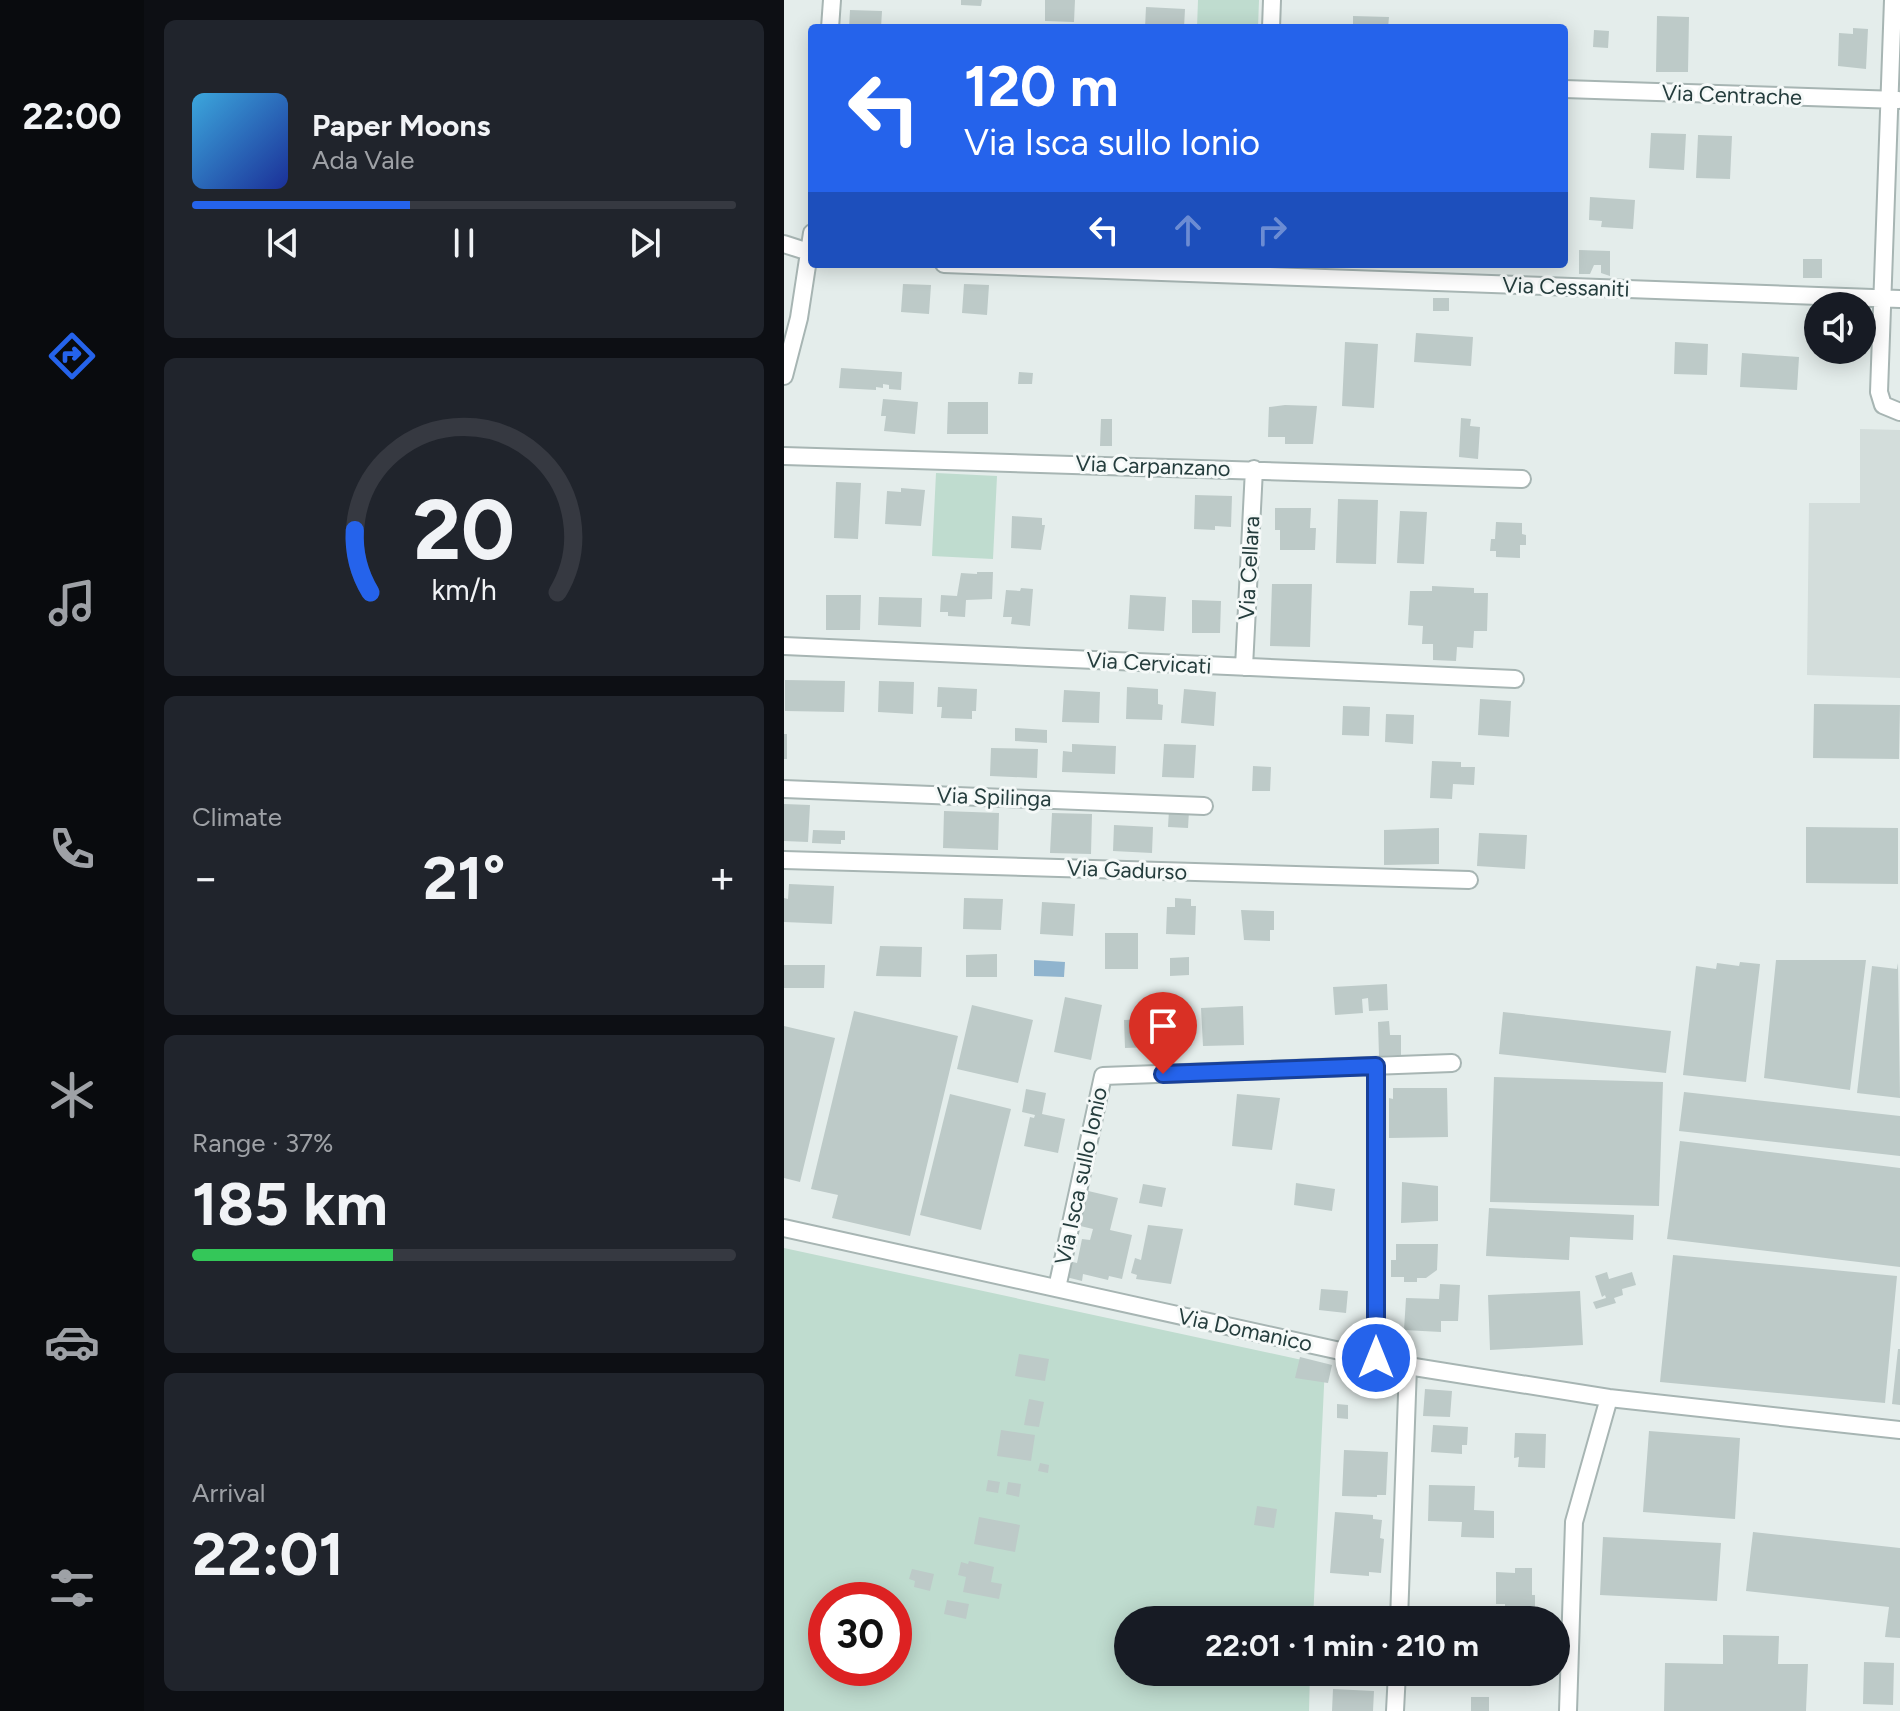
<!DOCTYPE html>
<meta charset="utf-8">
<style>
body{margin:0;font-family:Figtree,sans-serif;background:#20242c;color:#f1f3f6;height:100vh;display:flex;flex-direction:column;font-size:30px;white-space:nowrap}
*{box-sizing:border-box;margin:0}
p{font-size:26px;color:#9ea1a6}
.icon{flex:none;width:44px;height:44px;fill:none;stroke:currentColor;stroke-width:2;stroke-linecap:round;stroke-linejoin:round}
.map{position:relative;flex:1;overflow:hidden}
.side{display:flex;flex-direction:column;gap:20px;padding:20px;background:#0d0f14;width:640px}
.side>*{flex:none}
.banner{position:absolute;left:24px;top:24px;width:760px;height:244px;border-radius:8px;box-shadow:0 4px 20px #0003;background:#2563eb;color:#fff;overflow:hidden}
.tools{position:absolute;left:1020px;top:292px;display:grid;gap:16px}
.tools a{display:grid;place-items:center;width:72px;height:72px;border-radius:50%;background:#171b24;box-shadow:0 4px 20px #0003;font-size:40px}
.speed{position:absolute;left:24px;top:1582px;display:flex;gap:16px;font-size:40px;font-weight:700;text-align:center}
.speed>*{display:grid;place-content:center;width:104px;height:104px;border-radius:50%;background:#171b24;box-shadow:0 4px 20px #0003;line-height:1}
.speed .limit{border:12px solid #d22;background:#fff;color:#111}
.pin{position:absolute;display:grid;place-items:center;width:68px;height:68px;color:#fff;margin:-82px -34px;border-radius:50% 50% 50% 0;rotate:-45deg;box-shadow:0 0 8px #0007}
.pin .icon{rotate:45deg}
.me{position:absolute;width:88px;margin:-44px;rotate:0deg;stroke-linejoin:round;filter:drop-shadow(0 0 6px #0008)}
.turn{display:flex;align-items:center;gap:28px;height:168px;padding:0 24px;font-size:36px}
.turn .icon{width:104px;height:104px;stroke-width:2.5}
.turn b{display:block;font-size:56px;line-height:68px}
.lanes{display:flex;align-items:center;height:76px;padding:0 24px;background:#0003;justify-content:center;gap:40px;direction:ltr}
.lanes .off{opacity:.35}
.big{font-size:60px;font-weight:700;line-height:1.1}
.side .tile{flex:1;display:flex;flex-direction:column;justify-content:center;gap:12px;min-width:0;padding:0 28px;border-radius:12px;background:#20242c}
.side .dial{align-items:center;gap:0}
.dial svg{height:208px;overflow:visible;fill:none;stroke:#363941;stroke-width:7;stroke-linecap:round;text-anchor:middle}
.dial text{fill:#f1f3f6;stroke:none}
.song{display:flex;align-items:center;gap:24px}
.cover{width:96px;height:96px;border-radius:12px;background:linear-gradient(135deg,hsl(200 70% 55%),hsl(230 70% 35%))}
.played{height:8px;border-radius:4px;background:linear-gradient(90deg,#2563eb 40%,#363941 40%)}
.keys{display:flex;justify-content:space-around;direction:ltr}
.heat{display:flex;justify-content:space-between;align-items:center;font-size:44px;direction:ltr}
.charge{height:12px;border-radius:6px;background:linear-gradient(90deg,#34c759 37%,#363941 0)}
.trip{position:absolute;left:330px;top:1606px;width:456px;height:80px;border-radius:40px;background:#171b24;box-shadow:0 4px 20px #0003;font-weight:700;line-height:80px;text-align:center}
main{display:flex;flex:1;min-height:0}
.menu{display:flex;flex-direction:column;width:144px;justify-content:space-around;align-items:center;background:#090b0e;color:#9ea1a6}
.menu .icon{width:56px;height:56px}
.menu .selected{color:#2563eb}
.menu b{font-size:36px;color:#f1f3f6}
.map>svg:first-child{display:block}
.built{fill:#d3dddb}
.green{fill:#bfdccf;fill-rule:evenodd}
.water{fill:#90b4ce}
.building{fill:#bdcac8}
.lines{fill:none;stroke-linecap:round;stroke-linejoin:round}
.street-casing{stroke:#a7b5b3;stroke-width:20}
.street{stroke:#fff;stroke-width:16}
.route-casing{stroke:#184099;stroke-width:20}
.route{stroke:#2563eb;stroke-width:14}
.labels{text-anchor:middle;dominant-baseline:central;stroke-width:6;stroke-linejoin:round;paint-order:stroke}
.street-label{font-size:22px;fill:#253d3d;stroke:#f5f9f8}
</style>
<main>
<nav class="menu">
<b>22:00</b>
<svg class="icon selected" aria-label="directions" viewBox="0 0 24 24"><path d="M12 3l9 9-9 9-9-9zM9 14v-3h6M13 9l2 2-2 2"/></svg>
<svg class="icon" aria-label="music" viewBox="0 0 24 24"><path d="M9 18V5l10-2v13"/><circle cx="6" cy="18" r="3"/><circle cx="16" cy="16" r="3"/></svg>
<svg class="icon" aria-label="phone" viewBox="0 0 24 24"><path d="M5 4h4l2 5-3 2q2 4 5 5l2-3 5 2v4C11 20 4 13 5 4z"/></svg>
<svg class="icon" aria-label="climate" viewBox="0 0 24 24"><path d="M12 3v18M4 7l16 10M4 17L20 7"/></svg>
<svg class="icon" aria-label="car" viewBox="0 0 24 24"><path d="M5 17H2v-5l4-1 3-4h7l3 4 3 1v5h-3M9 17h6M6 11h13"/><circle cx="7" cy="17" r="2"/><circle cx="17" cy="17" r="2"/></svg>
<svg class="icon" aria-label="filters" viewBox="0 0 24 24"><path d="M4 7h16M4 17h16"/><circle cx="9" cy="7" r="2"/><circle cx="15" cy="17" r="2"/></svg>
</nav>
<section class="side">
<div class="tile">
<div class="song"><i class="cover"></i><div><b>Paper Moons</b><p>Ada Vale</p></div></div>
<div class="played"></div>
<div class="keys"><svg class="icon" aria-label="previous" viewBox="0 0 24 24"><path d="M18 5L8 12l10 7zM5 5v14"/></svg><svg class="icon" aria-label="pause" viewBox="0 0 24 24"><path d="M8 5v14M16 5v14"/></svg><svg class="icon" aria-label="next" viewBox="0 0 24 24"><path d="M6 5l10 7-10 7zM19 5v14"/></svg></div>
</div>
<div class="tile dial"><svg viewBox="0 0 100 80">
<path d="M14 69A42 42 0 1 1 86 69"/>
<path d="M14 69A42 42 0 0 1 8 45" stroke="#2563eb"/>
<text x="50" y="56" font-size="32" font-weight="700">20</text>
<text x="50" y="72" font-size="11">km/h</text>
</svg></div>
<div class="tile"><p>Climate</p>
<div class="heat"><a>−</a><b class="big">21°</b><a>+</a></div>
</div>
<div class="tile"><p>Range · 37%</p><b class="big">185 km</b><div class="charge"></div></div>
<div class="tile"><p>Arrival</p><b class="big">22:01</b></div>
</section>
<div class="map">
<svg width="1116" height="1711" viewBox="0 0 1116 1711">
<rect width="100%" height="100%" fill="#e4edeb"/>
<path class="built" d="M 1076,429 L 1116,430 L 1116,678 L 1023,675 L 1025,503 L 1076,503 Z"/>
<path class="green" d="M 414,0 L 475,0 L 474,28 L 413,28 Z
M 152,473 L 213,476 L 209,559 L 148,556 Z
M 0,1248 L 541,1365 L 529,1620 L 344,1620 L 344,1672 L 526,1672 L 525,1711 L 0,1711 ZM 42,1600 L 110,1600 L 110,1668 L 42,1668 Z"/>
<path class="water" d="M 250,960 L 281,962 L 280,977 L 250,976 Z"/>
<path class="building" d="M 177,0 L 198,0 L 197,6 L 177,5 Z
M 261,0 L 291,0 L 290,22 L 261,21 Z
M 362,7 L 401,9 L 400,28 L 361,28 Z
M 66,10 L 98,11 L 97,28 L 65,28 Z
M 569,16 L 605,17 L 604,28 L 569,28 Z
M 873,16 L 905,17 L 904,72 L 872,72 Z
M 640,24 L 667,25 L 667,28 L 640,28 Z
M 1069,28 L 1084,29 L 1082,69 L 1054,66 L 1055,33 L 1069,34 Z
M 810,30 L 825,31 L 824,48 L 809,47 Z
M 867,133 L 902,134 L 900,170 L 865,168 Z
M 914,135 L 948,136 L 946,179 L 912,178 Z
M 806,197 L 851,200 L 849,229 L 817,227 L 818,221 L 805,220 Z
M 795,250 L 826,251 L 826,276 L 817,273 L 817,265 L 810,265 L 806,274 L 795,274 Z
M 1019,259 L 1038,259 L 1038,278 L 1019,278 Z
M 119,284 L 147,285 L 145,314 L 117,312 Z
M 180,284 L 205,285 L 203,315 L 178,313 Z
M 649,298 L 665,298 L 665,311 L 649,311 Z
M 632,333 L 689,337 L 687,366 L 630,362 Z
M 561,342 L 594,344 L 590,408 L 558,406 Z
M 891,342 L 924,344 L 923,375 L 890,374 Z
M 958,353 L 1015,357 L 1013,390 L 956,387 Z
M 57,368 L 118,372 L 117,390 L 105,389 L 105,385 L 99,384 L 99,388 L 92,387 L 92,390 L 55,388 Z
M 235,372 L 249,373 L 248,384 L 234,384 Z
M 99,399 L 134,402 L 131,434 L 100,431 L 102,416 L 97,416 Z
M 164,402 L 204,402 L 204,434 L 163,434 Z
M 501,405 L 533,406 L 529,444 L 501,444 L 501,437 L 484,437 L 485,407 Z
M 677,418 L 687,419 L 686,426 L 696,427 L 694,459 L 675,457 Z
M 317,419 L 328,419 L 328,446 L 316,446 Z
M 52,482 L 77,483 L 74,539 L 50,538 Z
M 117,488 L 141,490 L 137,526 L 101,524 L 103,491 L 117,492 Z
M 411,495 L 448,496 L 447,527 L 431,526 L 431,530 L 410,529 Z
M 554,499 L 594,500 L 592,564 L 552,563 Z
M 491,508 L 527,508 L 526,528 L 532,528 L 531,550 L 496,550 L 496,530 L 491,530 Z
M 616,511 L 643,512 L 640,564 L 613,563 Z
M 228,516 L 258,518 L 258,525 L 261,525 L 257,550 L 227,548 Z
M 712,522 L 738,523 L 738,534 L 742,535 L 742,545 L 736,545 L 736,558 L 712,557 L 712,551 L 706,551 L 707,539 L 711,539 Z
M 193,572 L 209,572 L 208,599 L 182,600 L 181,617 L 164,616 L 164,612 L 156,612 L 157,595 L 173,596 L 177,573 L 193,574 Z
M 488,584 L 528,584 L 526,647 L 486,646 Z
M 648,586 L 690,588 L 690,593 L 704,593 L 703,631 L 690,631 L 689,648 L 673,647 L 672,661 L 649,660 L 649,644 L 638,644 L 639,626 L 624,625 L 626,591 L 648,591 Z
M 237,588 L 249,589 L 246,626 L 227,624 L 228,617 L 219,617 L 222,590 L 236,591 Z
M 42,595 L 77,595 L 76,630 L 42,630 Z
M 346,595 L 382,597 L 380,631 L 344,629 Z
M 95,597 L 138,598 L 137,627 L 94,625 Z
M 408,600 L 437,601 L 436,633 L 408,633 Z
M 1,680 L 61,681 L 60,712 L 1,711 Z
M 95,681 L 130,682 L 129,714 L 94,712 Z
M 154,687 L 193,689 L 192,711 L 188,711 L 188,719 L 157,718 L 158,707 L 153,707 Z
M 343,687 L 374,689 L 374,704 L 379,705 L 378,720 L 342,719 Z
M 400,689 L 432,692 L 430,726 L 397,723 Z
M 280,690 L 316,692 L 315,723 L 278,722 Z
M 696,699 L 727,701 L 725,737 L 694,735 Z
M 1030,704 L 1116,705 L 1115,759 L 1029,758 Z
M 559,706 L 586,707 L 585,736 L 558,735 Z
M 602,714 L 630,715 L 629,744 L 601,742 Z
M 231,728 L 263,730 L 263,743 L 231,741 Z
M 0,734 L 3,734 L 3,759 L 0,759 Z
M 288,744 L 332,746 L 331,774 L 278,772 L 279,751 L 288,752 Z
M 380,744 L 412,745 L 410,778 L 378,777 Z
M 207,748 L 254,749 L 253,778 L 206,776 Z
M 648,761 L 677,762 L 677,767 L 691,767 L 690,785 L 669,784 L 668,799 L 646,798 Z
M 469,766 L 487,767 L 486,791 L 468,791 Z
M 0,804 L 26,805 L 24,842 L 0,841 Z
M 385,810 L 405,811 L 404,828 L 384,827 Z
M 160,811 L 215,813 L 214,850 L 159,848 Z
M 268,813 L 308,814 L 307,854 L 266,853 Z
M 330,825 L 369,827 L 368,853 L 329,851 Z
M 1022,827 L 1114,828 L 1114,884 L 1022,883 Z
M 655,828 L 655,864 L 600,865 L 600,830 Z
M 29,830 L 61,831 L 61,840 L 57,840 L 57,844 L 28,843 Z
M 695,833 L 743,835 L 741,869 L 693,866 Z
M 5,884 L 50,886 L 48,924 L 0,922 L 0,898 L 4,899 Z
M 180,898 L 219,899 L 217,930 L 179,929 Z
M 391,898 L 407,899 L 407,906 L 412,906 L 411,935 L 382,934 L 383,907 L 391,907 Z
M 258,902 L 291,904 L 289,936 L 256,934 Z
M 457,910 L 490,911 L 490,930 L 486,930 L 486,941 L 460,940 Z
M 321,933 L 354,933 L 354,969 L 321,969 Z
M 96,946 L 138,947 L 137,977 L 92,976 Z
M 213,954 L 213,977 L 182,977 L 182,955 Z
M 405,957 L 405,975 L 386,976 L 386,958 Z
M 992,960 L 1082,960 L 1066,1090 L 980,1078 Z
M 956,962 L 976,964 L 962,1082 L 899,1075 L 912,966 L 932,969 L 933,963 L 955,966 Z
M 1114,963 L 1116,1098 L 1073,1093 L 1088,966 L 1113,969 Z
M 0,965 L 41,965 L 40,988 L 0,988 Z
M 603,984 L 604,1010 L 585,1011 L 584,998 L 578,999 L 579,1013 L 551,1015 L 549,987 Z
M 281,997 L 318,1005 L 307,1060 L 270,1052 Z
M 188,1005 L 249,1020 L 234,1083 L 173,1069 Z
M 459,1006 L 460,1045 L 419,1046 L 417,1008 Z
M 70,1011 L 174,1036 L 126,1236 L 48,1218 L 54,1195 L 27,1189 Z
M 719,1012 L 887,1031 L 882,1073 L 715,1054 Z
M 397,1018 L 398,1046 L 341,1048 L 340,1020 Z
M 605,1021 L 606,1035 L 617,1035 L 617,1055 L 595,1056 L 594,1022 Z
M 0,1026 L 51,1038 L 16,1182 L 0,1178 Z
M 710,1077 L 879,1082 L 875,1206 L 706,1202 Z
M 609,1088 L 663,1088 L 664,1137 L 605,1138 L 605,1098 L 609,1099 Z
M 242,1089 L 262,1093 L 258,1114 L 281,1119 L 274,1153 L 240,1146 L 246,1117 L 250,1118 L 251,1115 L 238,1112 Z
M 900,1092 L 1116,1116 L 1116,1156 L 895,1131 Z
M 166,1094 L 227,1109 L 197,1230 L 136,1215 Z
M 453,1094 L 496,1098 L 488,1150 L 448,1146 Z
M 896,1141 L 1116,1168 L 1116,1267 L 883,1239 Z
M 618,1182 L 654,1186 L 654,1221 L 617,1223 Z
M 512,1183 L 551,1189 L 548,1211 L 510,1205 Z
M 359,1184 L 382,1188 L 378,1207 L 355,1203 Z
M 300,1190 L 334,1198 L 326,1230 L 348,1235 L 338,1279 L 325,1276 L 324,1280 L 299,1274 L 298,1281 L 282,1277 L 285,1261 L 293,1263 L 298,1239 L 306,1240 L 309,1229 L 292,1225 Z
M 705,1208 L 850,1215 L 849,1240 L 786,1237 L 785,1260 L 702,1256 Z
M 364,1225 L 399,1229 L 387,1284 L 352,1279 L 353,1275 L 347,1273 L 351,1258 L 357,1260 Z
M 612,1244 L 654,1244 L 653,1270 L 642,1278 L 633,1278 L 633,1282 L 620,1282 L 620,1277 L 607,1277 L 607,1260 L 612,1260 Z
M 889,1255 L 1113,1276 L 1101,1403 L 876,1382 Z
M 823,1272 L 825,1279 L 848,1272 L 852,1285 L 838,1289 L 839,1295 L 830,1298 L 832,1303 L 812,1309 L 809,1302 L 822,1298 L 821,1295 L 818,1297 L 811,1276 Z
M 656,1284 L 676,1285 L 674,1321 L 657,1321 L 657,1332 L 620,1330 L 622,1298 L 655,1299 Z
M 537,1289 L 564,1291 L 562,1313 L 535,1310 Z
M 796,1291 L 799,1345 L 706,1350 L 704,1295 Z
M 1114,1349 L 1116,1349 L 1116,1405 L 1108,1404 Z
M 235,1354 L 265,1359 L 261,1381 L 231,1376 Z
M 516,1357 L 548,1365 L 544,1383 L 511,1378 Z
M 641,1389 L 668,1391 L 666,1417 L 639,1416 Z
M 245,1399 L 260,1402 L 255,1427 L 240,1425 Z
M 553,1404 L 564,1405 L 564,1419 L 553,1418 Z
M 649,1425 L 684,1427 L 683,1445 L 678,1445 L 678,1454 L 647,1452 Z
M 217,1430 L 251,1435 L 247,1461 L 213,1456 Z
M 865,1431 L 956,1438 L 951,1519 L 859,1512 Z
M 731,1433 L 762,1434 L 761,1468 L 734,1467 L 735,1457 L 730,1458 Z
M 560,1450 L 604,1452 L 602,1495 L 593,1495 L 593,1497 L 558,1496 Z
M 256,1463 L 265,1465 L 264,1473 L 254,1471 Z
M 204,1480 L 216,1482 L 214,1493 L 202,1491 Z
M 224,1482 L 237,1484 L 235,1497 L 222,1494 Z
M 645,1485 L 691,1486 L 690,1510 L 710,1511 L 710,1538 L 677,1537 L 678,1522 L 644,1521 Z
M 473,1506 L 493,1509 L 490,1528 L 470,1525 Z
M 551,1512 L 589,1515 L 589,1519 L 598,1520 L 596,1538 L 600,1539 L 597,1573 L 585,1572 L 585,1576 L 546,1573 Z
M 195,1517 L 236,1525 L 231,1552 L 190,1544 Z
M 969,1532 L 1116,1548 L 1116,1638 L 1101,1637 L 1105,1607 L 962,1591 Z
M 819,1537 L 937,1543 L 933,1601 L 816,1595 Z
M 185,1561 L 210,1567 L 207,1582 L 218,1584 L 215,1599 L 179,1592 L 182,1577 L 174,1575 L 177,1562 L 184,1564 Z
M 731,1568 L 748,1568 L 748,1595 L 751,1595 L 751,1608 L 721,1608 L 721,1604 L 712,1604 L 712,1572 L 731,1573 Z
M 128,1569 L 150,1574 L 146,1591 L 130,1587 L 131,1581 L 125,1579 Z
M 163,1600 L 185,1604 L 182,1619 L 160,1614 Z
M 939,1635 L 995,1636 L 994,1664 L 1024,1664 L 1022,1711 L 880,1711 L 881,1663 L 939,1664 Z
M 1080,1662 L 1110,1663 L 1109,1705 L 1079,1704 Z
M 549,1689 L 590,1691 L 589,1711 L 548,1711 Z
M 687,1697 L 705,1697 L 705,1711 L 687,1711 Z"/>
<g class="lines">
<defs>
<path id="street" d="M 1109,0 L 1095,392 L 1099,405 L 1116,412
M 46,28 L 48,0
M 487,28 L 488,0
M 780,89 L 1114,100
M 0,244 L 28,253
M 160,264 L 1116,299
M 0,376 L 15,318 L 28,233
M 0,456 L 738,479
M 0,646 L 731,679
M 460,667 L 470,469
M 0,789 L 420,806
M 0,860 L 685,880
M 0,1228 L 624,1366 L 825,1398 L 1116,1430
M 273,1288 L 319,1076 L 668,1063
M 592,1358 L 592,1066
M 615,1620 L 624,1366
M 611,1711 L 613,1672
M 784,1711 L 790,1522 L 825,1398"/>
</defs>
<use href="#street" class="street-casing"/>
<use href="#street" class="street"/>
</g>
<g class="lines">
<defs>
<path id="route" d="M 379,1074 L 592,1066 L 592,1358"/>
</defs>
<use href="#route" class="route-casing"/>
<use href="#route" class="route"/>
</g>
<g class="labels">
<g class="street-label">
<text transform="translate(948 95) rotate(2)">Via Centrache</text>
<text transform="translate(782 287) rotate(2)">Via Cessaniti</text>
<text transform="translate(369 466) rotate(2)">Via Carpanzano</text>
<text transform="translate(465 568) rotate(-87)">Via Cellara</text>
<text transform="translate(365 663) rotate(3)">Via Cervicati</text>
<text transform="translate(210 797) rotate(2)">Via Spilinga</text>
<text transform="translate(343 870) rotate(2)">Via Gadurso</text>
<text transform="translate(297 1176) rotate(-78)">Via Isca sullo Ionio</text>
<text transform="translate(461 1330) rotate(12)">Via Domanico</text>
</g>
</g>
</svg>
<div class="tools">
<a><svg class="icon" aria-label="sound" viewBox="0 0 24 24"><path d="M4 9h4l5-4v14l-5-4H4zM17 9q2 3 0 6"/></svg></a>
</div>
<div class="speed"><div class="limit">30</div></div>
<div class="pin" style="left:379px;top:1074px;background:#d93025"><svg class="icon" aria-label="arrive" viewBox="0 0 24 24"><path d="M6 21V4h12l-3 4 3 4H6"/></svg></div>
<svg class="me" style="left:592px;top:1358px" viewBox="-20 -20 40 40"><circle r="17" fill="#2563eb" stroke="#fff" stroke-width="3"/><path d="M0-11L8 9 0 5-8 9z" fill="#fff"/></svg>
<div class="trip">22:01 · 1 min · 210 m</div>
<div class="banner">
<div class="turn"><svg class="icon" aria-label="left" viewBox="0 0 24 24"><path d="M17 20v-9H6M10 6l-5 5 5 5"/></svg><div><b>120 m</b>Via Isca sullo Ionio</div></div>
<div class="lanes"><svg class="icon" aria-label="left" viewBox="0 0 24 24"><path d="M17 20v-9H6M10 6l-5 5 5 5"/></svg><svg class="icon off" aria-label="ahead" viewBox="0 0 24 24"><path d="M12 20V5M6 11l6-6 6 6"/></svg><svg class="icon off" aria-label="right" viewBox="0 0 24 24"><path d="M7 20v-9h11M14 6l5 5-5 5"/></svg></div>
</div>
</div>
</main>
